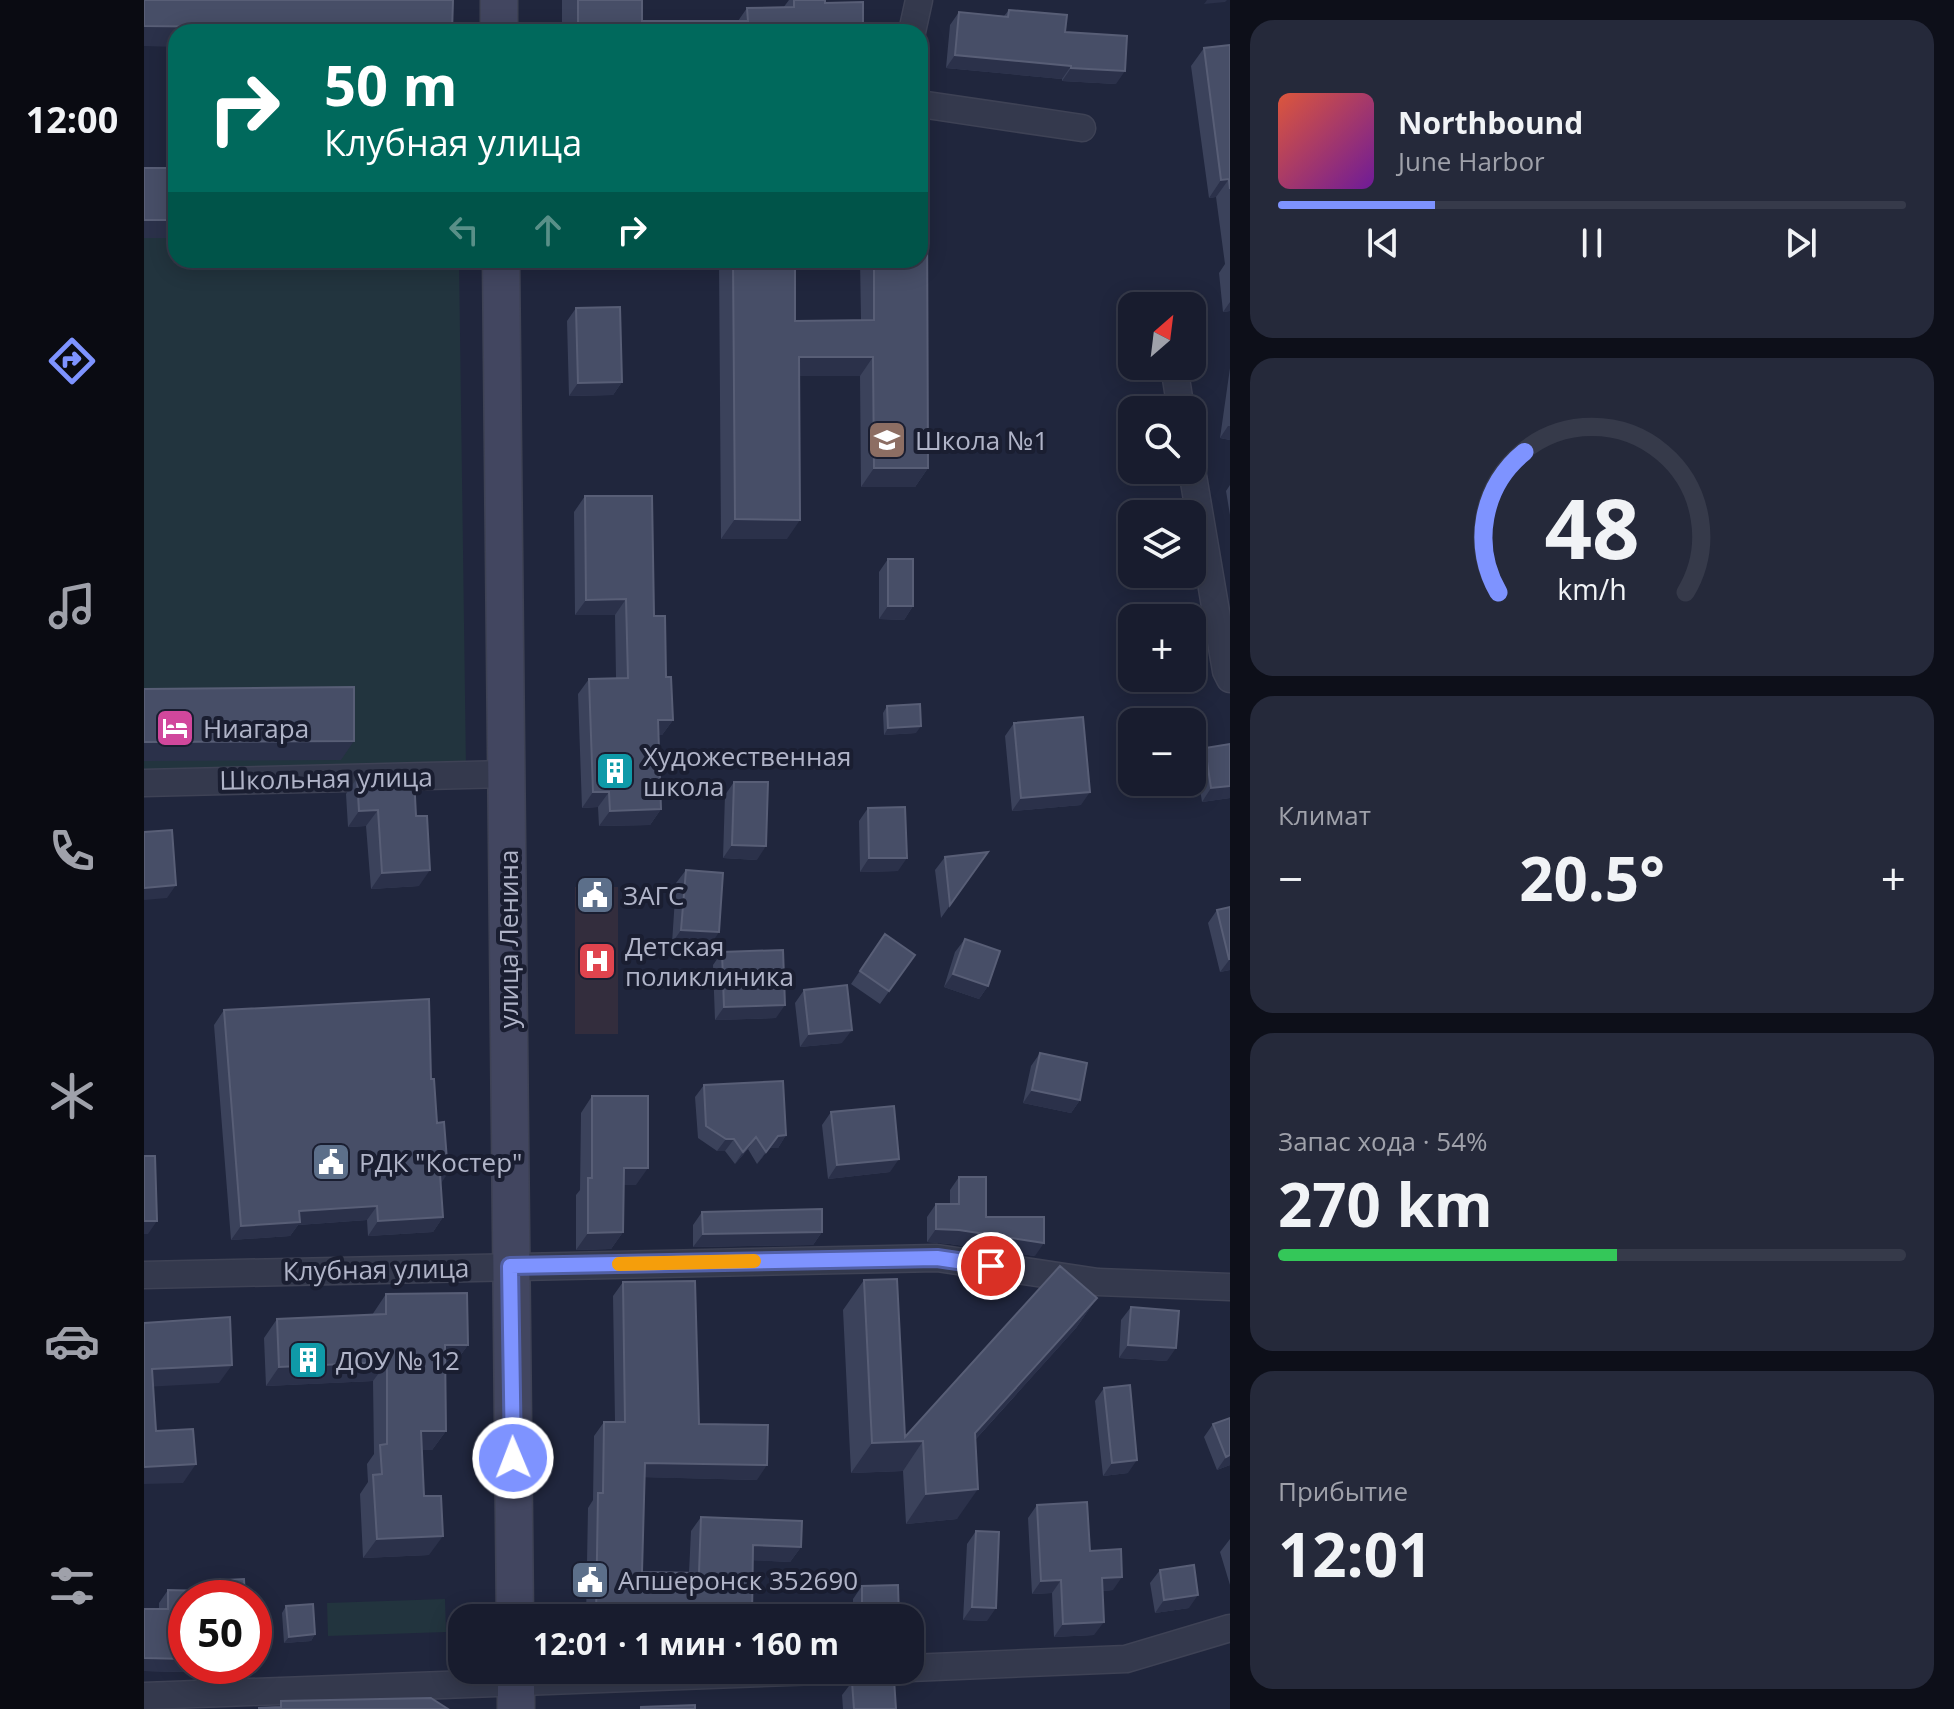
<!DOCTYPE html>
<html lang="ru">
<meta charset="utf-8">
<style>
body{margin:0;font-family:"Open Sans",sans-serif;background:#25293a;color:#f1f3f6;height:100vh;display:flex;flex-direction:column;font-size:30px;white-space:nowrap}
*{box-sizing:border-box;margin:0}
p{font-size:26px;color:#9fa1aa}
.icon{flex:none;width:44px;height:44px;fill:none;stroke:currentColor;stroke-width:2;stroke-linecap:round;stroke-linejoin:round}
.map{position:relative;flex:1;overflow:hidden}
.sheet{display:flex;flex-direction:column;gap:20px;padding:20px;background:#0d0f19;width:724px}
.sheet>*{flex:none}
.hud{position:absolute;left:24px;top:24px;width:760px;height:244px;border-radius:24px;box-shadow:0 4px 20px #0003,0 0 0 2px #363a4a;background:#00695c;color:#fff;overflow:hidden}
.needle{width:52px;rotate:28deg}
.buttons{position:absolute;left:974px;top:292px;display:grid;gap:16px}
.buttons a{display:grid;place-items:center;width:88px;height:88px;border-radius:16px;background:#181c2e;box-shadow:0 4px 20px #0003,0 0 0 2px #363a4a;font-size:40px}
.speed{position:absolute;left:24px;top:1580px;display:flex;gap:16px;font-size:40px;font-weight:700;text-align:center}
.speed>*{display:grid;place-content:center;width:104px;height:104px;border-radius:50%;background:#181c2e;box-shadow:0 4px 20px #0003,0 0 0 2px #363a4a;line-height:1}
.speed .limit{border:12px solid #d22;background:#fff;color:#111}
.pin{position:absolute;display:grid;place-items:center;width:68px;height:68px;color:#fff;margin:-34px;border:4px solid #fff;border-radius:50%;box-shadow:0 2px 8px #0007}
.me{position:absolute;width:88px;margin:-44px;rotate:359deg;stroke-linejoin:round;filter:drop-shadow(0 0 6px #0008)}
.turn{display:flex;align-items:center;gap:28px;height:168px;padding:0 24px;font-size:36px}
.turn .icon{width:104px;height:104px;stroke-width:2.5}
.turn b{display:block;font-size:56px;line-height:68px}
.lanes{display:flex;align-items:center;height:76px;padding:0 24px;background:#0003;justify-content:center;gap:40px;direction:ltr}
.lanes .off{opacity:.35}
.big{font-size:60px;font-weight:700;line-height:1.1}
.sheet .tile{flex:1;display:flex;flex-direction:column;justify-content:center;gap:12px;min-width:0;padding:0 28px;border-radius:24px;background:#25293a}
.sheet .dial{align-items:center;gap:0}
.dial svg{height:208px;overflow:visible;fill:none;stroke:#363a4a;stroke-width:7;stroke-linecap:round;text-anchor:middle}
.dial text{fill:#f1f3f6;stroke:none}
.song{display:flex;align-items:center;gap:24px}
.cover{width:96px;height:96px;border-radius:12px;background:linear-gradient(135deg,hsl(10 70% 55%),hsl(280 70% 35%))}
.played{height:8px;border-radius:4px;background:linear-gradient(90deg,#7e93ff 25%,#363a4a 25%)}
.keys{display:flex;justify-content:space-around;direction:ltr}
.heat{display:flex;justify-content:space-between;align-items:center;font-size:44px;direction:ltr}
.charge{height:12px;border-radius:6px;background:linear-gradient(90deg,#34c759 54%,#363a4a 0)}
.trip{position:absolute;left:304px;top:1604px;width:476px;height:80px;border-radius:24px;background:#181c2e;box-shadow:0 4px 20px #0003,0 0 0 2px #363a4a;font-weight:700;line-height:80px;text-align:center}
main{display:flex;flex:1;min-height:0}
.dock{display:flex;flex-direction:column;width:144px;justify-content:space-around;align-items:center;background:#0a0b12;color:#9fa1aa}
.dock .icon{width:56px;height:56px}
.dock .on{color:#7e93ff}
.dock b{font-size:36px;color:#f1f3f6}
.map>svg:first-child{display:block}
.medical{fill:#332d3d}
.park{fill:#22343e}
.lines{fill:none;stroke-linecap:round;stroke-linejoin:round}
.street-casing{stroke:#3e4255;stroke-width:29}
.secondary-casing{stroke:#3e4255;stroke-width:39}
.street{stroke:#34394d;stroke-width:26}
.secondary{stroke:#424660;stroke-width:36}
.wall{fill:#3b425b}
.shaded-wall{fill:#2b314a}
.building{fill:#474e67;stroke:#585e76;stroke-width:2}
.route-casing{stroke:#5260a6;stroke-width:20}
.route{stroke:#7e93ff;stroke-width:14}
.slow{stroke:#f59e0b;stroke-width:14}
.labels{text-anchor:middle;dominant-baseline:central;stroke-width:8;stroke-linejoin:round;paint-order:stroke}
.poi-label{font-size:26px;fill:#b0b4c8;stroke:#1a1e31;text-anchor:start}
.street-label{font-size:26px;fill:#b0b4c8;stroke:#1a1e31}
</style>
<main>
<nav class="dock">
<b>12:00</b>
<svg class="icon on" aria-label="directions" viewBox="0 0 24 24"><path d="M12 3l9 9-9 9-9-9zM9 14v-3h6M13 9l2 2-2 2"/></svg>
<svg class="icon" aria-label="music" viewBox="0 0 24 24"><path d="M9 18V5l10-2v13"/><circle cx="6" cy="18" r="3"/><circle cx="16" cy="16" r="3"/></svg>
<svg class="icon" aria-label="phone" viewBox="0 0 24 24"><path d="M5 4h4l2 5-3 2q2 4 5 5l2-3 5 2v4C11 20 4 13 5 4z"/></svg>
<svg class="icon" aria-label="climate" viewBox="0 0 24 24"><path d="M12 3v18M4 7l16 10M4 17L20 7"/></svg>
<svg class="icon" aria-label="car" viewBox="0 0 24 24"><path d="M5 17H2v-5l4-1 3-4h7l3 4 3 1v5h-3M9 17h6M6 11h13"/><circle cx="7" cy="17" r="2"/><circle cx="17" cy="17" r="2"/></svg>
<svg class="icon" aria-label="filters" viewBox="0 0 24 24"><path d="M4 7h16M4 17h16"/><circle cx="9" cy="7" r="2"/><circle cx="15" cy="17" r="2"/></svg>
</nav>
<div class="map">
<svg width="1086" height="1709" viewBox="0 0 1086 1709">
<rect width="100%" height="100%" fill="#20263d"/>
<path class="medical" d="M 431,887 L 474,887 L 474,1034 L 431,1034 Z"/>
<path class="park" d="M 0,173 L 32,173 L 32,260 L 315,260 L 322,768 L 0,772 Z
M 301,1599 L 302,1632 L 184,1636 L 183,1603 Z"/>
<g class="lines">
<defs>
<path id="street" d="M 768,32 L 775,0
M 776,104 L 938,128
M 1030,366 L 1037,410
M 1048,470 L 1082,671 L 1086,679
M 0,783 L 363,774
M 0,1275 L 793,1258 L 954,1282 L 1086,1287
M 766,1668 L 982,1659 L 1086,1628
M 0,1696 L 702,1670"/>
<path id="secondary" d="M 355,0 L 355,32
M 357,260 L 371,1618
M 372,1670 L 372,1709"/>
</defs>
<use href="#street" class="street-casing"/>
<use href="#secondary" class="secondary-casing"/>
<use href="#street" class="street"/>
<use href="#secondary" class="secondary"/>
</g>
<path class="wall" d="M 418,0 L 498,0 L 498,21 L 594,21 L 603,8 L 639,8 L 645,0 L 681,0 L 681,3 L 719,32 L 418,32 Z
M 865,10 L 921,32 L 972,84 L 918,81 L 918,79 L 802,68 L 806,25 L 815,12 L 860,16 Z
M 1086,45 L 1086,311 L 1079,312 L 1075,273 L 1081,264 L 1072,197 L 1065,198 L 1047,66 L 1060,48 Z
M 575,260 L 651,260 L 651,321 L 717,320 L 716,260 L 776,260 L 784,468 L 771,487 L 717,487 L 716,376 L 656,376 L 643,539 L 577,539 Z
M 432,308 L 478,382 L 469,395 L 425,396 L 423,321 Z
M 1086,368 L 1086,440 L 1076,438 Z
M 1086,485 L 1086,515 L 1082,491 Z
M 441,496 L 510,616 L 522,677 L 529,720 L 518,735 L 515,735 L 517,809 L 506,825 L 455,826 L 454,807 L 438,808 L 434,694 L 445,679 L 472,678 L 471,615 L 431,615 L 430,512 Z
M 744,559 L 769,606 L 760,620 L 735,619 L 735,572 Z
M 743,706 L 772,733 L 740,735 L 739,713 Z
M 870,723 L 937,805 L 868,811 L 861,736 Z
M 1086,744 L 1086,798 L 1058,802 L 1052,761 L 1061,748 Z
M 213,778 L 272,816 L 275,886 L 227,889 L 222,826 L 204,827 L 202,794 Z
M 590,782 L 613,860 L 579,858 L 581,795 Z
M 724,808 L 754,871 L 716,872 L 715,821 Z
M 844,852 L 797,918 L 791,870 L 801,857 Z
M 542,870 L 566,946 L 528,943 L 532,883 Z
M 1086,907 L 1086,970 L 1076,972 L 1064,923 L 1073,910 Z
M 741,934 L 771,955 L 736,1004 L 707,984 Z
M 821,939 L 844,986 L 835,999 L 800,987 L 811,952 Z
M 578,952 L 632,1018 L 571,1020 L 569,965 Z
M 660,990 L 698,1043 L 656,1047 L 651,1003 Z
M 80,1010 L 287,1079 L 299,1217 L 289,1232 L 224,1236 L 223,1220 L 154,1225 L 146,1236 L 87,1240 L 70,1025 Z
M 896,1053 L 936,1100 L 927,1113 L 879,1103 L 887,1066 Z
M 560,1085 L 642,1135 L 634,1148 L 626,1148 L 613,1164 L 604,1149 L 591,1164 L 581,1151 L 573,1151 L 554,1138 L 551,1097 Z
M 448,1096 L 492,1185 L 480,1185 L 479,1232 L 467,1249 L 432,1250 L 432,1195 L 436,1190 L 437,1113 Z
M 687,1112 L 746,1172 L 684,1179 L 678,1125 Z
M 815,1177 L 842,1217 L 891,1256 L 806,1244 L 783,1242 L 783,1217 L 792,1204 L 806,1204 L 806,1190 Z
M 558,1212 L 678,1232 L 669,1245 L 549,1247 L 549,1225 Z
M 720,1280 L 761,1437 L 953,1298 L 932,1328 L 832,1439 L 813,1519 L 762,1524 L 759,1471 L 707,1473 L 699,1310 Z
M 479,1282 L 555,1424 L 613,1480 L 500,1477 L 498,1572 L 545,1573 L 547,1531 L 557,1517 L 657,1547 L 646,1562 L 609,1560 L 608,1618 L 442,1618 L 444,1508 L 449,1500 L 450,1436 L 460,1422 L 471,1422 L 469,1296 Z
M 242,1294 L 324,1345 L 310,1364 L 301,1364 L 302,1431 L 288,1450 L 278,1450 L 280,1496 L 285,1555 L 219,1558 L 216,1494 L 224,1482 L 223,1464 L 230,1454 L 229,1381 L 122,1386 L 120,1338 L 133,1319 L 228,1315 Z
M 987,1307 L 1023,1361 L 975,1358 L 977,1320 Z
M 960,1388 L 984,1473 L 959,1476 L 951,1401 Z
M 1069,1424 L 1086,1465 L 1073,1470 L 1060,1437 Z
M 893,1505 L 946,1551 L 969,1590 L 958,1591 L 950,1635 L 910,1637 L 908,1593 L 888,1594 L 884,1518 Z
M 832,1531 L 843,1621 L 819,1620 L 823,1544 Z
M 1086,1539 L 1086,1585 L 1076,1552 Z
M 1016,1570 L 1045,1608 L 1011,1613 L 1006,1583 Z
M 100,1579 L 42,1598 L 41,1672 L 0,1671 L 0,1609 L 15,1609 L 15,1603 L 24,1590 L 55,1591 L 62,1581 Z
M 718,1586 L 755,1618 L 709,1618 L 709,1599 Z
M 142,1606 L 171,1634 L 167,1641 L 140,1643 L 138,1613 Z
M 708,1682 L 752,1709 L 699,1709 L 698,1695 Z"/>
<path class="shaded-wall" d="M 1063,0 L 1083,0 L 1081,2 L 1060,4 Z
M 0,26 L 252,29 L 250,32 L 32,32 L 32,47 L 0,46 Z
M 811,55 L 927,66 L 918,79 L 802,68 Z
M 927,68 L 981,71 L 972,84 L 918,81 Z
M 1085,179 L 1072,197 L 1065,198 L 1077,180 Z
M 0,220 L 32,220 L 32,238 L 0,238 Z
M 1086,302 L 1086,311 L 1079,312 Z
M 655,357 L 729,357 L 716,376 L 642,376 Z
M 478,382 L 469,395 L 425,396 L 434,383 Z
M 1084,426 L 1086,426 L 1086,440 L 1076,438 Z
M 730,468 L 784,468 L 771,487 L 717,487 Z
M 591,519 L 656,520 L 643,539 L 577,539 Z
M 482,599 L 471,615 L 431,615 L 442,600 Z
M 744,606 L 769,606 L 760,620 L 735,619 Z
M 514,720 L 529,720 L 518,735 L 503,736 Z
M 777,726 L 772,733 L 740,735 L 744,728 Z
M 210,741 L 197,760 L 0,761 L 0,742 Z
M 1086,786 L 1086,798 L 1058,802 L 1067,788 Z
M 449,792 L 465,792 L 454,807 L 438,808 Z
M 946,792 L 937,805 L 868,811 L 877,798 Z
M 517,809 L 506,825 L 455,826 L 466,811 Z
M 234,810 L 222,826 L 204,827 L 215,811 Z
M 588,845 L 622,846 L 613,860 L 579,858 Z
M 725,858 L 763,858 L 754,871 L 716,872 Z
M 286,870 L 275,886 L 227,889 L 238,873 Z
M 32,885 L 23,898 L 0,900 L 0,888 Z
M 537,930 L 575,932 L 566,946 L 528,943 Z
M 1086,959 L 1086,970 L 1076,972 Z
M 809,974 L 844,986 L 835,999 L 800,987 Z
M 641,1005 L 632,1018 L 571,1020 L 580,1007 Z
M 708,1030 L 698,1043 L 656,1047 L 665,1034 Z
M 888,1090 L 936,1100 L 927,1113 L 879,1103 Z
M 642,1135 L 634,1148 L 626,1148 L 613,1164 L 634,1136 Z
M 612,1137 L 604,1149 L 591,1164 L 599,1152 Z
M 582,1139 L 590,1139 L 581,1151 L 573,1151 Z
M 755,1159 L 746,1172 L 684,1179 L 693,1165 Z
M 480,1168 L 504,1168 L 492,1185 L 468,1185 Z
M 304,1173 L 294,1188 L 296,1174 Z
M 233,1206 L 223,1220 L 154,1225 L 146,1236 L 87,1240 L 97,1226 L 155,1211 Z
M 299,1217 L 289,1232 L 224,1236 L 234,1221 Z
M 0,1221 L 13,1221 L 4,1234 L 0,1234 Z
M 792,1229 L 815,1230 L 900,1243 L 891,1256 L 806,1244 L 783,1242 Z
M 479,1232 L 467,1249 L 432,1250 L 444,1233 Z
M 678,1232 L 669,1245 L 549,1247 L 559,1234 Z
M 953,1298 L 932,1328 L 811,1462 L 831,1433 Z
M 301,1345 L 324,1345 L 310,1364 L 288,1364 Z
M 984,1345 L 1032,1348 L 1023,1361 L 975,1358 Z
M 243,1362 L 229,1381 L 122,1386 L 135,1367 Z
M 88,1365 L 75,1383 L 0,1387 L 8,1369 Z
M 277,1431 L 302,1431 L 288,1450 L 263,1450 Z
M 779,1441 L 759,1471 L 707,1473 L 728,1443 Z
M 1086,1455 L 1086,1465 L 1073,1470 L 1082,1457 Z
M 993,1460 L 984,1473 L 959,1476 L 968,1463 Z
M 501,1463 L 623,1465 L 613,1480 L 490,1477 Z
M 52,1464 L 39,1483 L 0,1484 L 0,1467 Z
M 834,1489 L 813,1519 L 762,1524 L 782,1494 Z
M 299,1536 L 285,1555 L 219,1558 L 233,1539 Z
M 609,1545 L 657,1547 L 646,1562 L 599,1560 Z
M 978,1577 L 969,1590 L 949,1592 L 958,1578 Z
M 917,1580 L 908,1593 L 888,1594 L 897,1581 Z
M 1054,1595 L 1045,1608 L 1011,1613 L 1020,1600 Z
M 828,1607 L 852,1608 L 843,1621 L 819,1620 Z
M 543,1616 L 608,1617 L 541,1618 Z
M 960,1622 L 950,1635 L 910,1637 L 919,1624 Z
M 171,1634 L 167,1641 L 140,1643 L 145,1637 Z
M 42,1657 L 42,1666 L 45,1666 L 41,1672 L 0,1671 L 0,1658 Z"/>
<path class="building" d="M 0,0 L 309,0 L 308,32 L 252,32 L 252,29 L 0,26 Z
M 434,0 L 498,0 L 498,21 L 604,21 L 603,8 L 650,7 L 650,0 L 681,0 L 681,3 L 719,2 L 719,32 L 434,32 Z
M 865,10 L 923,15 L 921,32 L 983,36 L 981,71 L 927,68 L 927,66 L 811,55 L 815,12 L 864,17 Z
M 1086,45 L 1086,189 L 1085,179 L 1077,180 L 1060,48 Z
M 0,168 L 32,168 L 32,220 L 0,220 Z
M 776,213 L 783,213 L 784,468 L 730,468 L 729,357 L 655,357 L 656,520 L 591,519 L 589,260 L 651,260 L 651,321 L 730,320 L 730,260 L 776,260 Z
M 476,307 L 478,382 L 434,383 L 432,308 Z
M 441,496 L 508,496 L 510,616 L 521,616 L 522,677 L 527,677 L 529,720 L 514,720 L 517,809 L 466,811 L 465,792 L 449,792 L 445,679 L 484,678 L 482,599 L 442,600 Z
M 744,559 L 769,559 L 769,606 L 744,606 Z
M 210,687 L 210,741 L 0,742 L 0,689 Z
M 776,704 L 777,726 L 744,728 L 743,706 Z
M 939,717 L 946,792 L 877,798 L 870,723 Z
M 1086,744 L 1086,786 L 1067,788 L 1061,748 Z
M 270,777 L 272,816 L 283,816 L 286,870 L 238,873 L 234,810 L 215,811 L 213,778 Z
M 590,782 L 624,782 L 622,846 L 588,845 Z
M 761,807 L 763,858 L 725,858 L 724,808 Z
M 28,830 L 32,885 L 0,888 L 0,832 Z
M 844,852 L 806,905 L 801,857 Z
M 542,870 L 579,873 L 575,932 L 537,930 Z
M 1086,907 L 1086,959 L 1085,959 L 1073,910 Z
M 741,934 L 771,955 L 745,991 L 716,971 Z
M 821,939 L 856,951 L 844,986 L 809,974 Z
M 639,950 L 641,1005 L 580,1007 L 578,952 Z
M 703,985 L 708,1030 L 665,1034 L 660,990 Z
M 285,999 L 287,1079 L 290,1079 L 293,1123 L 300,1122 L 304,1173 L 296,1174 L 299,1217 L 234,1221 L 233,1206 L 155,1211 L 156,1222 L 97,1226 L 80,1010 Z
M 896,1053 L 943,1063 L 936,1100 L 888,1090 Z
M 639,1081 L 642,1135 L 634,1136 L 622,1152 L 612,1137 L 599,1152 L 590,1139 L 582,1139 L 562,1126 L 560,1085 Z
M 448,1096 L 504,1096 L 504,1168 L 480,1168 L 479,1232 L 444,1233 L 444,1178 L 448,1178 Z
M 750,1106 L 755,1159 L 693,1165 L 687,1112 Z
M 0,1156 L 11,1156 L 13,1221 L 0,1221 Z
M 815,1177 L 842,1177 L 842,1217 L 900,1217 L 900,1243 L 815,1230 L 792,1229 L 792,1204 L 815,1204 Z
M 678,1209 L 678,1232 L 559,1234 L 558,1212 Z
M 916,1266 L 953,1298 L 831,1433 L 834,1489 L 782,1494 L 779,1441 L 728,1443 L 720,1280 L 753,1279 L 761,1437 Z
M 551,1281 L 555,1424 L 624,1425 L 623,1465 L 501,1463 L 498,1572 L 555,1573 L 557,1517 L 658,1521 L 657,1547 L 609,1545 L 608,1617 L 543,1616 L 543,1618 L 452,1618 L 454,1493 L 459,1493 L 460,1422 L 481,1422 L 479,1282 Z
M 323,1293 L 324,1345 L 301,1345 L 302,1431 L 277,1431 L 280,1496 L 297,1496 L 299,1536 L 233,1539 L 229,1475 L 238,1474 L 236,1445 L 243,1444 L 243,1362 L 135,1367 L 133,1319 L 242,1314 L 242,1294 Z
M 987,1307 L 1035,1311 L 1032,1348 L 984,1345 Z
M 86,1317 L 88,1365 L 8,1369 L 12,1431 L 49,1429 L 52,1464 L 0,1467 L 0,1323 Z
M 986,1385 L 993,1460 L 968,1463 L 960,1388 Z
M 1086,1418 L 1086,1455 L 1082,1457 L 1069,1424 Z
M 943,1502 L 946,1551 L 977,1549 L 978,1577 L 958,1578 L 960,1622 L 919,1624 L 917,1580 L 897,1581 L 893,1505 Z
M 832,1531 L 855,1532 L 852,1608 L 828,1607 Z
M 1050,1565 L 1054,1595 L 1020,1600 L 1016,1570 Z
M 100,1579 L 101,1598 L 42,1598 L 42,1659 L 0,1658 L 0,1609 L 24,1609 L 24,1590 L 63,1591 L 62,1581 Z
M 754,1585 L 755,1618 L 718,1618 L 718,1586 Z
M 169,1604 L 171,1634 L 145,1637 L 142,1606 Z
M 750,1679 L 752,1709 L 710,1709 L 708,1682 Z
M 287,1698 L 304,1709 L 115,1709 L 115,1708 L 137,1707 L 137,1701 Z
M 551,1705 L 551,1709 L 497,1709 L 497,1707 Z"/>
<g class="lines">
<defs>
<path id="route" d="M 369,1458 L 366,1266 L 793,1258 L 847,1266"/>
</defs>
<use href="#route" class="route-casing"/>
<use href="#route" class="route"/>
<path class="slow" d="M 475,1264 L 610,1261"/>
</g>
<defs>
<symbol id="school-square" viewBox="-11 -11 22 22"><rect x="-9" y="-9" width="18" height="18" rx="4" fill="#8d6e63" stroke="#1a1e31"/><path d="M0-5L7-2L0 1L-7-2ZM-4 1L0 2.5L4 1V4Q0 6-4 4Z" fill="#fff"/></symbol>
<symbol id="hotel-square" viewBox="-11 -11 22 22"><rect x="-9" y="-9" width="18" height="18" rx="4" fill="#d1479c" stroke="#1a1e31"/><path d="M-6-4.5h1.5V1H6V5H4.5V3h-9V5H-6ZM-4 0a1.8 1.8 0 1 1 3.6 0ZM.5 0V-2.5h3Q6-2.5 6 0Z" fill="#fff"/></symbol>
<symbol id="building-square" viewBox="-11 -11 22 22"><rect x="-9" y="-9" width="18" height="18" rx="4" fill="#0f9aa8" stroke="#1a1e31"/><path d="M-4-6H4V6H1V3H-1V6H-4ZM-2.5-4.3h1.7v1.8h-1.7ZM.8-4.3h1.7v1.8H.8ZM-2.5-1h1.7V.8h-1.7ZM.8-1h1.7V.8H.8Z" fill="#fff"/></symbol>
<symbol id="civic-square" viewBox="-11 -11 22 22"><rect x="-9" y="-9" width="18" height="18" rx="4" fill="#5c6f8a" stroke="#1a1e31"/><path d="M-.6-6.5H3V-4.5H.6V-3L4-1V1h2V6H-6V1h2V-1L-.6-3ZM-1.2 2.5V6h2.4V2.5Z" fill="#fff"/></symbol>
<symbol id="hospital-square" viewBox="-11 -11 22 22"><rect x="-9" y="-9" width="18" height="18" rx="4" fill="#e0444e" stroke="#1a1e31"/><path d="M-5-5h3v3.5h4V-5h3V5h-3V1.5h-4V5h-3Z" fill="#fff"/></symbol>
</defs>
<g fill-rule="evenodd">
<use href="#school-square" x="721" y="418" width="44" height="44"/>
<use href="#hotel-square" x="9" y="706" width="44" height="44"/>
<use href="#building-square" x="449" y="749" width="44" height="44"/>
<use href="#civic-square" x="429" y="873" width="44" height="44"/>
<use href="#hospital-square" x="431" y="939" width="44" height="44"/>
<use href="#civic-square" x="165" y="1140" width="44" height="44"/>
<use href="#building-square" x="142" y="1338" width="44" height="44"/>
<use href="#civic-square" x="424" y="1558" width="44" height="44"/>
</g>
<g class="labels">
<g class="poi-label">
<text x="771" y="440">Школа №1</text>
<text x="59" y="728">Ниагара</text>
<text x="499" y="756">Художественная<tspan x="499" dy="30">школа</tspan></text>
<text x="479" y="895">ЗАГС</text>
<text x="481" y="946">Детская<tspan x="481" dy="30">поликлиника</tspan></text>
<text x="215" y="1162">РДК "Костер"</text>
<text x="192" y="1360">ДОУ № 12</text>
<text x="474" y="1580">Апшеронск 352690</text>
</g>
<g class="street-label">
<text transform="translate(182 778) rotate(-1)">Школьная улица</text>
<text transform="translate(364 939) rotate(-90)">улица Ленина</text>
<text transform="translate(232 1269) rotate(-1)">Клубная улица</text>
</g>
</g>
</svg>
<div class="buttons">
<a><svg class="needle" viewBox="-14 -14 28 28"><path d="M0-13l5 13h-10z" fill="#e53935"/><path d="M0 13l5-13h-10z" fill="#9fa1aa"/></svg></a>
<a><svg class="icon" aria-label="search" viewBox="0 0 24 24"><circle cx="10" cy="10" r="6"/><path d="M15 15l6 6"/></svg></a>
<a><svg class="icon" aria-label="layers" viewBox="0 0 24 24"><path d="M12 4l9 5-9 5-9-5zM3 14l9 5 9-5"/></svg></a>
<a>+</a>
<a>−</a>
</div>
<div class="speed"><div class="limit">50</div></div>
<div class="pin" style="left:847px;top:1266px;background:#d93025"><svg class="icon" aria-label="arrive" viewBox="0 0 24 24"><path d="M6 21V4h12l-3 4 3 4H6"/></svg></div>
<svg class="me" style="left:369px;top:1458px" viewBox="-20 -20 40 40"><circle r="17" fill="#7e93ff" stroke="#fff" stroke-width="3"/><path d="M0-11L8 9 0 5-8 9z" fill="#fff"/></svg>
<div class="trip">12:01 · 1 мин · 160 m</div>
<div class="hud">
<div class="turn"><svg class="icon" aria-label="right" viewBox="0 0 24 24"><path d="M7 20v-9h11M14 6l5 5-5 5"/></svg><div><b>50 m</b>Клубная улица</div></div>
<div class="lanes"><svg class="icon off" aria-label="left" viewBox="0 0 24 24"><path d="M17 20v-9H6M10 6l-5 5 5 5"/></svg><svg class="icon off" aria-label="ahead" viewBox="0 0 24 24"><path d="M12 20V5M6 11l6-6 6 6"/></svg><svg class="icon" aria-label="right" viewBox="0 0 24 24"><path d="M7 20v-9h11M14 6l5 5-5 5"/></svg></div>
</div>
</div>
<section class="sheet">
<div class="tile">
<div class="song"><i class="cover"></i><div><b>Northbound</b><p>June Harbor</p></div></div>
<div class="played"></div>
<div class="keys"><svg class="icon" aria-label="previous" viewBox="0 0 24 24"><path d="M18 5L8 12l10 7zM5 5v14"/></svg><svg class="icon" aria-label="pause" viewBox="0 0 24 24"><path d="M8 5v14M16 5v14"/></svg><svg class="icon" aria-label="next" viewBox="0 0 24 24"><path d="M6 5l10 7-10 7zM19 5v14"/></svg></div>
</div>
<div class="tile dial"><svg viewBox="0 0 100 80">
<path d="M14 69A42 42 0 1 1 86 69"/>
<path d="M14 69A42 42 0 0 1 24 15" stroke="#7e93ff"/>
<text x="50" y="56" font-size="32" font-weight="700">48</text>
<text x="50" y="72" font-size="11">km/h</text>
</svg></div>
<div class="tile"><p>Климат</p>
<div class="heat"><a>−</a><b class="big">20.5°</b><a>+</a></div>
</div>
<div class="tile"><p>Запас хода · 54%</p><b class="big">270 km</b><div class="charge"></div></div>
<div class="tile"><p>Прибытие</p><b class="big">12:01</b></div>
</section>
</main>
